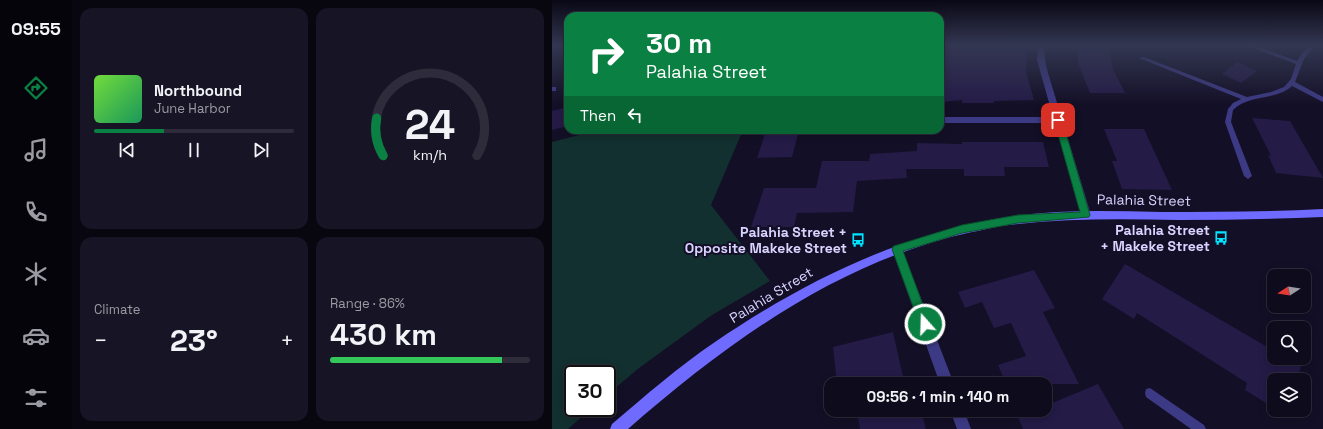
<!DOCTYPE html>
<meta charset="utf-8">
<style>
body{margin:0;font-family:"Space Grotesk",sans-serif;background:#171425;color:#f1f3f6;height:100vh;display:flex;flex-direction:column;font-size:15px;white-space:nowrap}
*{box-sizing:border-box;margin:0}
p{font-size:13px;color:#9b9ba3}
.icon{flex:none;width:22px;height:22px;fill:none;stroke:currentColor;stroke-width:2;stroke-linecap:round;stroke-linejoin:round}
.map{position:relative;flex:1;overflow:hidden}
.drawer{display:flex;flex-direction:column;gap:8px;padding:8px;background:#08060f;width:480px}
.drawer>*{flex:none}
.hud{position:absolute;left:12px;top:12px;width:380px;height:122px;border-radius:12px;box-shadow:0 2px 10px #0003,0 0 0 1px #2e2b3b;background:#0b8043;color:#fff;overflow:hidden}
.needle{width:26px;rotate:258deg}
.tools{position:absolute;left:715px;top:269px;display:grid;gap:8px}
.tools a{display:grid;place-items:center;width:44px;height:44px;border-radius:8px;background:#0e0b1c;box-shadow:0 2px 10px #0003,0 0 0 1px #2e2b3b;font-size:20px}
.speed{position:absolute;left:12px;top:365px;display:flex;gap:8px;font-size:20px;font-weight:700;text-align:center}
.speed>*{display:grid;place-content:center;width:52px;height:52px;border-radius:50%;background:#0e0b1c;box-shadow:0 2px 10px #0003,0 0 0 1px #2e2b3b;line-height:1}
.speed .limit{border:2px solid #111;border-radius:6px;background:#fff;color:#111}
.pin{position:absolute;display:grid;place-items:center;width:34px;height:34px;color:#fff;margin:-17px;border-radius:8px;box-shadow:0 2px 6px #0006}
.me{position:absolute;width:44px;margin:-22px;rotate:340deg;stroke-linejoin:round;filter:drop-shadow(0 0 3px #0008)}
.turn{display:flex;align-items:center;gap:14px;height:84px;padding:0 16px;font-size:18px}
.turn .icon{width:52px;height:52px;stroke-width:2.5}
.turn b{display:block;font-size:28px;line-height:34px}
.then{display:flex;align-items:center;height:38px;padding:0 16px;background:#0003;gap:8px;font-size:15px}
.big{font-size:30px;font-weight:700;line-height:1.1}
.drawer .card{flex:1;display:flex;flex-direction:column;justify-content:center;gap:6px;min-width:0;padding:0 14px;border-radius:12px;background:#171425}
.drawer .dial{align-items:center;gap:0}
.dial svg{height:104px;overflow:visible;fill:none;stroke:#2e2b3b;stroke-width:7;stroke-linecap:round;text-anchor:middle}
.dial text{fill:#f1f3f6;stroke:none}
.song{display:flex;align-items:center;gap:12px}
.cover{width:48px;height:48px;border-radius:6px;background:linear-gradient(135deg,hsl(100 70% 55%),hsl(150 70% 35%))}
.played{height:4px;border-radius:2px;background:linear-gradient(90deg,#0b8043 35%,#2e2b3b 35%)}
.keys{display:flex;justify-content:space-around;direction:ltr}
.heat{display:flex;justify-content:space-between;align-items:center;font-size:22px;direction:ltr}
.charge{height:6px;border-radius:3px;background:linear-gradient(90deg,#34c759 86%,#2e2b3b 0)}
.drawer .tiles{flex:1;display:grid;gap:8px;grid-template-columns:repeat(2,1fr)}
.trip{position:absolute;left:272px;top:377px;width:228px;height:40px;border-radius:12px;background:#0e0b1c;box-shadow:0 2px 10px #0003,0 0 0 1px #2e2b3b;font-weight:700;line-height:40px;text-align:center}
main{display:flex;flex:1;min-height:0}
.tabs{display:flex;flex-direction:column;width:72px;justify-content:space-around;align-items:center;background:#06040b;color:#9b9ba3}
.tabs .icon{width:28px;height:28px}
.tabs .on{color:#0b8043}
.tabs b{font-size:18px;color:#f1f3f6}
.map>svg:first-child{display:block}
.green{fill:#12302f}
.building{fill:#241b47}
.lines{fill:none;stroke-linecap:round;stroke-linejoin:round}
.lane{fill:#3d3a85;fill-rule:evenodd}
.street{fill:#3d3a85;fill-rule:evenodd}
.secondary{fill:#6f6bff;fill-rule:evenodd}
.route{fill:#0b8043;stroke:#07532c}
.labels{text-anchor:middle;dominant-baseline:central;stroke-width:4;stroke-linejoin:round;paint-order:stroke}
.street-label{font-size:14px;fill:#d9d4ff;stroke:#130f26}
.poi-label{font-size:14px;font-weight:bold;fill:#d9d4ff;stroke:#130f26;text-anchor:end}
</style>
<main>
<nav class="tabs">
<b>09:55</b>
<svg class="icon on" aria-label="directions" viewBox="0 0 24 24"><path d="M12 3l9 9-9 9-9-9zM9 14v-3h6M13 9l2 2-2 2"/></svg>
<svg class="icon" aria-label="music" viewBox="0 0 24 24"><path d="M9 18V5l10-2v13"/><circle cx="6" cy="18" r="3"/><circle cx="16" cy="16" r="3"/></svg>
<svg class="icon" aria-label="phone" viewBox="0 0 24 24"><path d="M5 4h4l2 5-3 2q2 4 5 5l2-3 5 2v4C11 20 4 13 5 4z"/></svg>
<svg class="icon" aria-label="climate" viewBox="0 0 24 24"><path d="M12 3v18M4 7l16 10M4 17L20 7"/></svg>
<svg class="icon" aria-label="car" viewBox="0 0 24 24"><path d="M5 17H2v-5l4-1 3-4h7l3 4 3 1v5h-3M9 17h6M6 11h13"/><circle cx="7" cy="17" r="2"/><circle cx="17" cy="17" r="2"/></svg>
<svg class="icon" aria-label="filters" viewBox="0 0 24 24"><path d="M4 7h16M4 17h16"/><circle cx="9" cy="7" r="2"/><circle cx="15" cy="17" r="2"/></svg>
</nav>
<section class="drawer">
<div class="tiles">
<div class="card">
<div class="song"><i class="cover"></i><div><b>Northbound</b><p>June Harbor</p></div></div>
<div class="played"></div>
<div class="keys"><svg class="icon" aria-label="previous" viewBox="0 0 24 24"><path d="M18 5L8 12l10 7zM5 5v14"/></svg><svg class="icon" aria-label="pause" viewBox="0 0 24 24"><path d="M8 5v14M16 5v14"/></svg><svg class="icon" aria-label="next" viewBox="0 0 24 24"><path d="M6 5l10 7-10 7zM19 5v14"/></svg></div>
</div>
<div class="card dial"><svg viewBox="0 0 100 80">
<path d="M14 69A42 42 0 1 1 86 69"/>
<path d="M14 69A42 42 0 0 1 9 40" stroke="#0b8043"/>
<text x="50" y="56" font-size="32" font-weight="700">24</text>
<text x="50" y="72" font-size="11">km/h</text>
</svg></div>
<div class="card"><p>Climate</p>
<div class="heat"><a>−</a><b class="big">23°</b><a>+</a></div>
</div>
<div class="card"><p>Range · 86%</p><b class="big">430 km</b><div class="charge"></div></div>
</div>
</section>
<div class="map">
<svg width="771" height="429" viewBox="0 0 771 429">
<rect width="100%" height="100%" fill="#130f26"/>
<path class="green" d="M 47,130 L 191,130 L 159,205 L 218,281 L 160,315 L 87,368 L 55,395 L 55,374 L 21,374 L 21,408 L 40,408 L 16,429 L 0,429 L 0,142 Z"/>
<path class="building" d="M 388,45 L 476,45 L 474,72 L 482,100 L 442,101 L 442,103 L 410,103 L 410,100 L 388,102 Z
M 526,45 L 556,45 L 561,69 L 573,93 L 538,93 L 526,63 Z
M 685,62 L 705,71 L 689,83 L 670,74 Z
M 16,107 L 16,126 L 0,130 L 0,111 Z
M 700,118 L 738,121 L 771,178 L 724,173 L 716,155 L 719,156 Z
M 552,129 L 592,129 L 620,190 L 570,189 L 560,161 L 565,161 Z
M 213,134 L 246,134 L 240,157 L 205,158 Z
M 410,142 L 491,142 L 497,167 L 452,167 L 453,176 L 412,176 L 412,169 L 354,169 L 355,178 L 305,181 L 301,212 L 245,213 L 242,227 L 199,227 L 212,188 L 264,188 L 270,161 L 317,161 L 318,154 L 365,151 L 365,143 L 410,144 Z
M 573,264 L 722,351 L 722,358 L 733,358 L 749,367 L 745,380 L 722,380 L 722,408 L 693,390 L 695,383 L 585,313 L 582,319 L 550,299 Z
M 482,270 L 503,308 L 491,312 L 527,384 L 454,384 L 446,365 L 474,356 L 459,323 L 442,328 L 430,302 L 413,308 L 406,292 Z
M 341,332 L 351,377 L 326,384 L 285,384 L 281,347 Z
M 546,384 L 572,429 L 471,429 L 466,417 L 482,410 L 493,410 L 493,406 Z
M 313,410 L 369,410 L 374,429 L 308,429 L 305,412 Z"/>
<g class="lines">
<path class="lane" d="M 696,45 L 702,45 L 745,61 L 750,53 L 759,45 L 764,45 L 752,59 L 743,82 L 771,97 L 771,102 L 740,86 C 723,101 697,94 681,110 L 679,122 L 700,176 L 696,179 L 692,176 L 673,122 L 676,109 L 681,103 L 689,99 L 587,58 L 592,57 L 695,97 L 719,92 L 732,87 L 739,79 L 744,64 L 696,46 Z
M 598,388 L 652,425 L 654,429 L 639,429 L 594,397 L 593,393 L 594,389 Z"/>
<path class="street" d="M 486,45 L 492,45 L 493,60 L 496,73 L 539,215 L 538,218 L 530,218 L 529,215 L 503,123 L 388,123 L 388,117 L 501,117 L 485,60 Z
M 0,87 L 4,87 L 4,91 L 0,91 Z
M 345,245 L 349,246 L 350,249 L 402,384 L 388,384 L 340,249 L 341,246 Z
M 398,410 L 412,410 L 419,429 L 405,429 Z"/>
<path class="secondary" d="M 771,209 L 771,217 C 723,219 675,220 627,220 C 570,219 514,218 457,225 C 445,226 432,230 420,232 C 287,261 177,341 76,429 L 58,429 L 60,424 C 93,396 126,367 163,342 C 251,282 348,234 455,217 C 506,209 558,211 609,212 C 663,212 717,212 771,209 Z"/>
</g>
<linearGradient id="sky" x2="0" y2="1"><stop stop-color="#0a0815"/><stop offset="0.43" stop-color="#333752"/><stop offset="1" stop-color="#333752" stop-opacity="0"/></linearGradient>
<rect width="771" height="105" fill="url(#sky)"/>
<path class="route" d="M 506,117 L 510,120 L 538,215 L 537,217 L 466,223 L 410,233 L 351,251 L 378,324 L 377,328 L 373,329 L 369,328 L 340,249 L 342,246 L 410,225 L 466,215 L 528,212 L 502,120 Z"/>
<defs>
<symbol id="bus-bare" viewBox="-9 -9 18 18"><path d="M-5-6H5V4H4V6H2V4H-2V6H-4V4H-5ZM-3.5-4V0h7V-4ZM-3.5 1.2v1.5H-2V1.2ZM2 1.2v1.5H3.5V1.2Z" fill="#00e5ff" stroke="#130f26" stroke-width="2.5" paint-order="stroke"/></symbol>
</defs>
<g fill-rule="evenodd">
<use href="#bus-bare" x="659" y="228" width="20" height="20"/>
<use href="#bus-bare" x="296" y="230" width="20" height="20"/>
</g>
<g class="labels">
<g class="street-label">
<text transform="translate(592 200) rotate(1)">Palahia Street</text>
<text transform="translate(219 295) rotate(-31)">Palahia Street</text>
</g>
<g class="poi-label">
<text x="658" y="230">Palahia Street<tspan x="658" dy="16">+ Makeke Street</tspan></text>
<text x="295" y="232">Palahia Street +<tspan x="295" dy="16">Opposite Makeke Street</tspan></text>
</g>
</g>
</svg>
<div class="tools">
<a><svg class="needle" viewBox="-14 -14 28 28"><path d="M0-13l5 13h-10z" fill="#e53935"/><path d="M0 13l5-13h-10z" fill="#9b9ba3"/></svg></a>
<a><svg class="icon" aria-label="search" viewBox="0 0 24 24"><circle cx="10" cy="10" r="6"/><path d="M15 15l6 6"/></svg></a>
<a><svg class="icon" aria-label="layers" viewBox="0 0 24 24"><path d="M12 4l9 5-9 5-9-5zM3 14l9 5 9-5"/></svg></a>
</div>
<div class="speed"><div class="limit">30</div></div>
<div class="pin" style="left:506px;top:120px;background:#d93025"><svg class="icon" aria-label="arrive" viewBox="0 0 24 24"><path d="M6 21V4h12l-3 4 3 4H6"/></svg></div>
<svg class="me" style="left:373px;top:324px" viewBox="-20 -20 40 40"><circle r="17" fill="#0b8043" stroke="#fff" stroke-width="3"/><path d="M0-11L8 9 0 5-8 9z" fill="#fff"/></svg>
<div class="trip">09:56 · 1 min · 140 m</div>
<div class="hud">
<div class="turn"><svg class="icon" aria-label="right" viewBox="0 0 24 24"><path d="M7 20v-9h11M14 6l5 5-5 5"/></svg><div><b>30 m</b>Palahia Street</div></div>
<div class="then">Then<svg class="icon" aria-label="left" viewBox="0 0 24 24"><path d="M17 20v-9H6M10 6l-5 5 5 5"/></svg></div>
</div>
</div>
</main>
